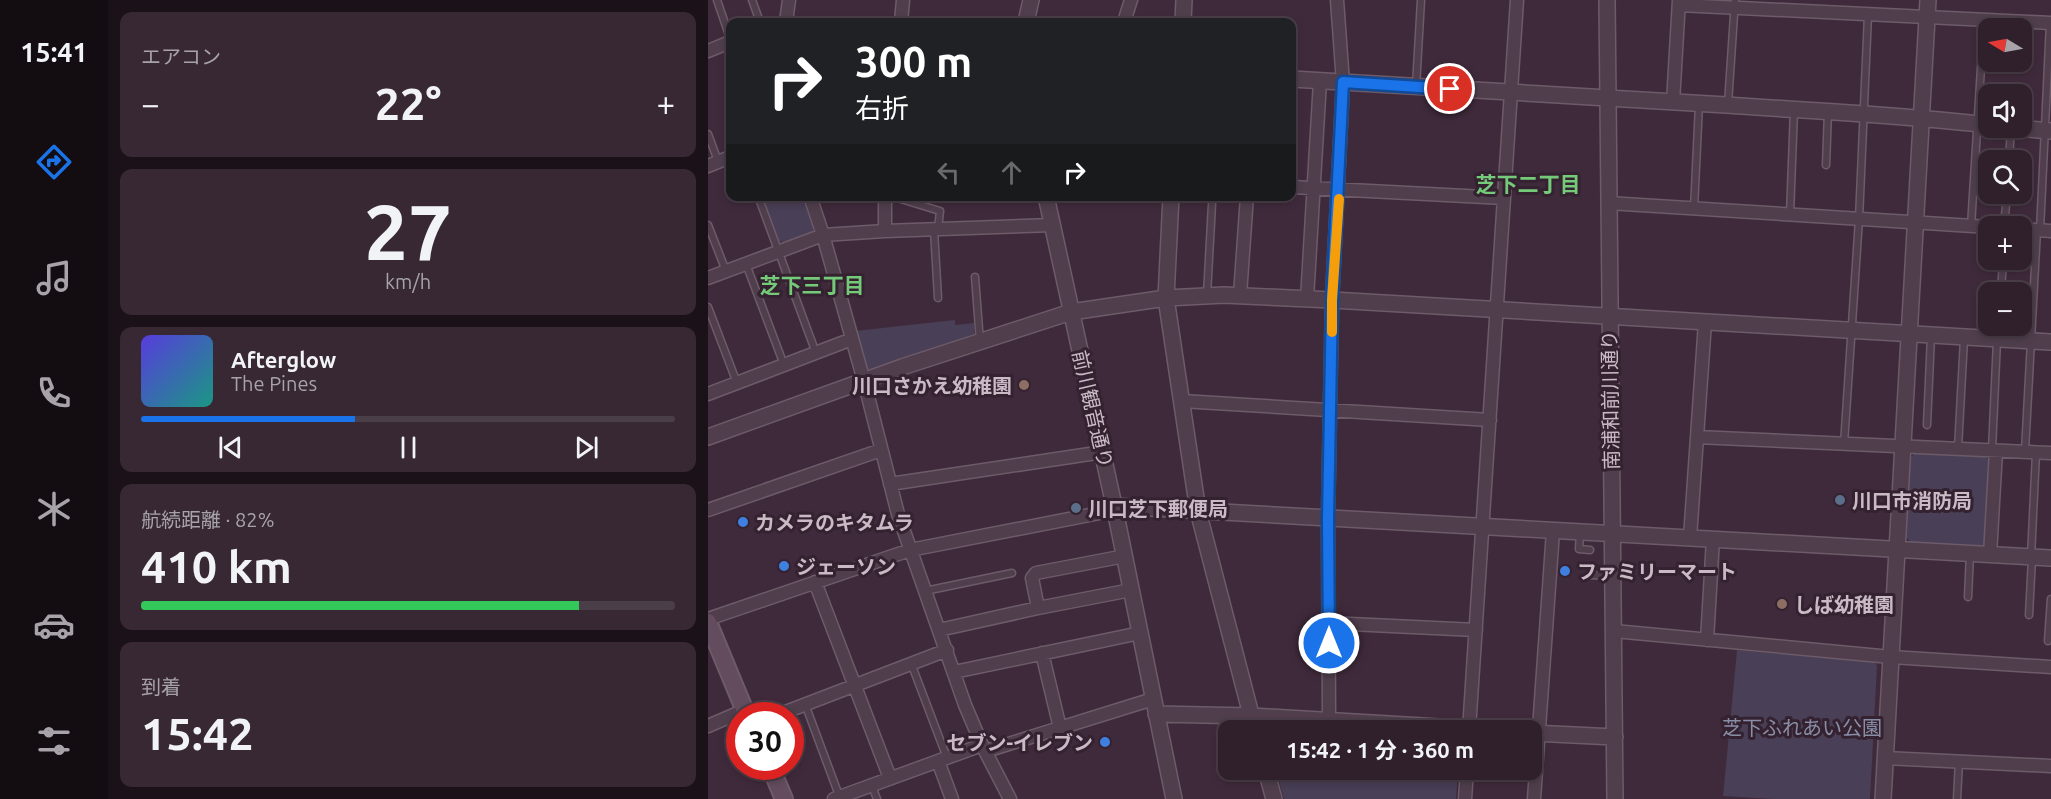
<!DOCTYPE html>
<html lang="ja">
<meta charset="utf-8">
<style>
body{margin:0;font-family:Ubuntu,"Noto Sans JP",sans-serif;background:#372834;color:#f1f3f6;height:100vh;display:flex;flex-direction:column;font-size:22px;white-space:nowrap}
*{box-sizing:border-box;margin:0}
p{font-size:20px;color:#a7a3a9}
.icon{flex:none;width:33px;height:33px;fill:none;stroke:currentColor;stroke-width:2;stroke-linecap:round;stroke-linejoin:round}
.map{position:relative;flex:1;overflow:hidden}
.panel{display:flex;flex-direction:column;gap:12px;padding:12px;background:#1a1218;width:600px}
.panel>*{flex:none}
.hud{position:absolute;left:18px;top:18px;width:570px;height:183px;border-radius:12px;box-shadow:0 3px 9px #0003,0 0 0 2px #4a3e48;background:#202124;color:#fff;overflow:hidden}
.needle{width:39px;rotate:280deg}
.fabs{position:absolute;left:1270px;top:18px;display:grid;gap:12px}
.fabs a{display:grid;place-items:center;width:54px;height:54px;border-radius:12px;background:#2f202c;box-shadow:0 3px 9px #0003,0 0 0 2px #4a3e48;font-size:30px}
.speed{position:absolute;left:18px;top:702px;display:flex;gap:12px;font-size:30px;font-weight:700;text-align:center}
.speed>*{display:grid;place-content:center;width:78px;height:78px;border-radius:50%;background:#2f202c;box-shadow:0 3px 9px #0003,0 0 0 2px #4a3e48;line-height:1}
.speed .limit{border:9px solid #d22;background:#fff;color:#111}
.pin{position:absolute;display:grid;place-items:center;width:51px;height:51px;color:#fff;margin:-26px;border:3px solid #fff;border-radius:50%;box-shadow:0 2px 6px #0007}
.me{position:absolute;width:66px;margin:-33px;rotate:0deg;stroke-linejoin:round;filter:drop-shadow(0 0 4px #0008)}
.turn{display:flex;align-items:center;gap:21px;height:126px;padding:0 30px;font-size:27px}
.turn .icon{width:78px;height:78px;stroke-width:2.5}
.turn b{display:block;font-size:42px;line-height:51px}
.lanes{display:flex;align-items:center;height:57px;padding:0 30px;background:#0003;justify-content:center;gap:30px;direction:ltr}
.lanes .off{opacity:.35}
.big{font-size:45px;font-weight:700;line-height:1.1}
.panel .tile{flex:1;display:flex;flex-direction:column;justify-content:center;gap:9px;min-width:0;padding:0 21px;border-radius:12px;background:#372834}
.panel .dial{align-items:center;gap:0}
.dial b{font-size:78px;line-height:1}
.song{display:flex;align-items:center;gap:18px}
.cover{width:72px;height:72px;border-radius:9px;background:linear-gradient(135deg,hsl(250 70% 55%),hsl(170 70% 35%))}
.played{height:6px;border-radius:3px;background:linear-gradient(90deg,#1a73e8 40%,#4a3e48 40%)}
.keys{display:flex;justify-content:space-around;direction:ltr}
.heat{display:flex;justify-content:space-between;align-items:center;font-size:33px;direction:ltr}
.charge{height:9px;border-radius:4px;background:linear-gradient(90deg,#34c759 82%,#4a3e48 0)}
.trip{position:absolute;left:510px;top:720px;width:324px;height:60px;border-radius:12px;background:#2f202c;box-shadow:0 3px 9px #0003,0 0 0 2px #4a3e48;font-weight:700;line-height:60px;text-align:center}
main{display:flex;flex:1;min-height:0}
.menu{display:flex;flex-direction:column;width:108px;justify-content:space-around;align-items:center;background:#130d12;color:#a7a3a9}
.menu .icon{width:42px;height:42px}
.menu .on{color:#1a73e8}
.menu b{font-size:27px;color:#f1f3f6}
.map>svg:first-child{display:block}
.green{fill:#493f56}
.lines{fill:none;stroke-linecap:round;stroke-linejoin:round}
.service-casing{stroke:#6d5b69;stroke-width:9}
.minor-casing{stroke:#6d5b69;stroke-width:15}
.tertiary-casing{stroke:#6d5b69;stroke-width:18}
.secondary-casing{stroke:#6d5b69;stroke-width:20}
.service{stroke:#503e4c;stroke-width:6}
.minor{stroke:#503e4c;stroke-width:12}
.tertiary{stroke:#503e4c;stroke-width:15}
.secondary{stroke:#624c5d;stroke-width:16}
.route-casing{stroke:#114b97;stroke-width:15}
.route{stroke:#1a73e8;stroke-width:10}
.slow{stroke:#f59e0b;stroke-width:10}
.education-dot{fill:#8d6e63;stroke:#352231;stroke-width:2}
.service-dot{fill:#5c6f8a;stroke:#352231;stroke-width:2}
.shop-dot{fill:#3f7fe0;stroke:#352231;stroke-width:2}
.labels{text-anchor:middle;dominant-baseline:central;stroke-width:6;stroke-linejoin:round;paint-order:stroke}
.poi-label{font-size:20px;font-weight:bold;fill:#cabac6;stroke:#352231;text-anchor:start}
.street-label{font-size:20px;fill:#cabac6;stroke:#352231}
.park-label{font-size:20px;fill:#898ea7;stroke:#352231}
.neighbourhood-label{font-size:21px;font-weight:bold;fill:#75ca7a;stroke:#352231}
</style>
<main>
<nav class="menu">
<b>15:41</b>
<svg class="icon on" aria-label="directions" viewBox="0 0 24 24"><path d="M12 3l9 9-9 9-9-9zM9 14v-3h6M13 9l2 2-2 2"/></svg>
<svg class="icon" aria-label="music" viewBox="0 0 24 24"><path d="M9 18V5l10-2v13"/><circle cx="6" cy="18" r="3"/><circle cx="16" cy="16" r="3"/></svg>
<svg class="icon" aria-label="phone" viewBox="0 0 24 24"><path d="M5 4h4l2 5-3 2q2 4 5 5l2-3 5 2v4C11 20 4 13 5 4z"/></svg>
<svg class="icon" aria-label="climate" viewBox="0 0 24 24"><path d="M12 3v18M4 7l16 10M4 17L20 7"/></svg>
<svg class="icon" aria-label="car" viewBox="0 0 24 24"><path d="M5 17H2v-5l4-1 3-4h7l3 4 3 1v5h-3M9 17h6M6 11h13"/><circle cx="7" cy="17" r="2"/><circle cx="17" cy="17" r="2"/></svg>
<svg class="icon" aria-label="filters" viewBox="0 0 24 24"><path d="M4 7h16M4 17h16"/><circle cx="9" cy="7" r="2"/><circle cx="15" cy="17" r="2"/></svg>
</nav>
<section class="panel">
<div class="tile"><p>エアコン</p>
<div class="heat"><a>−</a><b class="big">22°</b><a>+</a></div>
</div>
<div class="tile dial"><b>27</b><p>km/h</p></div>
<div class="tile">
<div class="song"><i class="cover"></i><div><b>Afterglow</b><p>The Pines</p></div></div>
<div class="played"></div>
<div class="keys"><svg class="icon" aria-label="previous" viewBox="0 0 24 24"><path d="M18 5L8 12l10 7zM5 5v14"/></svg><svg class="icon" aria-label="pause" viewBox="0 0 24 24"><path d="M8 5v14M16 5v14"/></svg><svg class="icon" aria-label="next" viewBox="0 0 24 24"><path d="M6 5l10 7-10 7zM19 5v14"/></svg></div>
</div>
<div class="tile"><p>航続距離 · 82%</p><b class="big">410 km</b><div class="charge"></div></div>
<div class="tile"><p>到着</p><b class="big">15:42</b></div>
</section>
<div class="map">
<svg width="1343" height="799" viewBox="0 0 1343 799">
<rect width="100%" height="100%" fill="#3f2a3b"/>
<path class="green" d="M 54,197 L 97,197 L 107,227 L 104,232 L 75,242 L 71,241 Z
M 247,320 L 247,325 L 266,323 L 266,334 L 162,370 L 157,367 L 147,331 Z
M 1207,453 L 1277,456 L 1282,461 L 1277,543 L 1274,547 L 1203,542 L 1196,536 L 1201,459 Z
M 1029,650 L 1167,662 L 1169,666 L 1162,799 L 1065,799 L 1015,796 Z
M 568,770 L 750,770 L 748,799 L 576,799 Z"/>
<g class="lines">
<defs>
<path id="service" d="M 9,0 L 22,38
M 44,0 L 52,22
M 708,86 L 713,0
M 1303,94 L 1303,90
M 1020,104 L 1027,0
M 0,134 L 10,161
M 1301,160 L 1303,128
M 1118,165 L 1120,112
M 50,196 L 108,353
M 183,196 L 232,211 L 230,229
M 986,209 L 991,104
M 1082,214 L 1086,110
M 0,225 L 18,271
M 1263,226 L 1276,20
M 1296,226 L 1299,194
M 226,230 L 230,298
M 1332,230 L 1342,23
M 38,264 L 76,365
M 267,277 L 272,342
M 1293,292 L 1295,261
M 499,295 L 504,204
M 0,307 L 29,383
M 1219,425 L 1223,336
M 1136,444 L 1151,219 L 1160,15
M 1250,448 L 1256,339
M 1284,450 L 1289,340
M 1317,451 L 1329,230
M 872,533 L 871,549 L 882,550
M 1323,557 L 1328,453
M 881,575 L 905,576
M 217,591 L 304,573
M 1260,597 L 1262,553
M 1321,615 L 1324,558
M 1340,641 L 1343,599
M 203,663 L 239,758
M 97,704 L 132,798
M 164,786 L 169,799
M 1249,799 L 1251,761"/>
<path id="minor" d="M 971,5 L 1343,23
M 78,22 L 81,0
M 193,22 L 195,0
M 416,22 L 423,0
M 0,51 L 22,42
M 965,102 L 971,0
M 0,166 L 22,157
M 584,187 L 796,198
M 102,196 L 115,235 L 156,381 L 190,514 L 257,705 L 274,745 L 302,799
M 900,203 L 1281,227
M 1314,229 L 1343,231
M 177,231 L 177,196
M 0,278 L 115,235 L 177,231 L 345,225
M 532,295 L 539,196
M 599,299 L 612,81
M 0,394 L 144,339
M 474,401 L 782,420
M 989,437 L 1343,453
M 182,484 L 395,452
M 0,510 L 173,450
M 982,538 L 997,322
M 1282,555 L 1288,451
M 417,556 L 328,573 L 324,578 L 330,608 L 423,590
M 107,582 L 182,778
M 0,619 L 202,550 L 407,510
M 621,623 L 768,630
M 231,630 L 330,608
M 906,631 L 1183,657 L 1343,667
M 999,640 L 1005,539
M 334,653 L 352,728
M 246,672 L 432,633
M 67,716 L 239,650
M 621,720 L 620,519 L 624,300 L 635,83 L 629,0
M 0,726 L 37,710
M 761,730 L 809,0
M 278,751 L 445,699
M 1177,758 L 1343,766
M 230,761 L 244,799
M 126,799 L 274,745
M 757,799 L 759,770
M 826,799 L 845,531"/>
<path id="tertiary" d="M 899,0 L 907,799
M 318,22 L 323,0
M 475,22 L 476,0
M 584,79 C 729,88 874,96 1018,105 C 1106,111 1194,115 1281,125
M 1308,128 L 1343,131
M 338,196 L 407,510 L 466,799
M 463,196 L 458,298 L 490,511 L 547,730
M 0,437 L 194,367 L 363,312 L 458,298 L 516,295 L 624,300 L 1343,342
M 406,506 L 1343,558
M 448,714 L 543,716 L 783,730
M 824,733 L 907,737
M 558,770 L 566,799
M 1175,799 L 1220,0"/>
<path id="secondary" d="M 0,622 L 39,716
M 62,766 L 76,799"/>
</defs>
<use href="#service" class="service-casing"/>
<use href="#minor" class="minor-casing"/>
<use href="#tertiary" class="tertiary-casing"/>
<use href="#secondary" class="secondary-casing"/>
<use href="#service" class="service"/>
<use href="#minor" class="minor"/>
<use href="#tertiary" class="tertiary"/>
<use href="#secondary" class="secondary"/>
</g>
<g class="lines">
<defs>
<path id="route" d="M 621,643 L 620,519 L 624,300 L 635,82 L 742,89"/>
</defs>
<use href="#route" class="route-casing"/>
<use href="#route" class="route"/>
<path class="slow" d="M 624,332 L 624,300 L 631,199"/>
</g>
<g class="education-dot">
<circle cx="316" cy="385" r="6"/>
<circle cx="1074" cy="604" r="6"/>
</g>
<g class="service-dot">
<circle cx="1132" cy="500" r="6"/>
<circle cx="368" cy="508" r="6"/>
</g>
<g class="shop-dot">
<circle cx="35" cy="522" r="6"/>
<circle cx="76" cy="566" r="6"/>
<circle cx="857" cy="571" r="6"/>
<circle cx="397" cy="742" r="6"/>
</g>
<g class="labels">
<g class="poi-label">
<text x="304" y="385" text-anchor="end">川口さかえ幼稚園</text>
<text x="1144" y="500">川口市消防局</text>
<text x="380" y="508">川口芝下郵便局</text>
<text x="47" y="522">カメラのキタムラ</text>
<text x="88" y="566">ジェーソン</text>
<text x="869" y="571">ファミリーマート</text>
<text x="1086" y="604">しば幼稚園</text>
<text x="385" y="742" text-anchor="end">セブン-イレブン</text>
</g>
<g class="street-label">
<text transform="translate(902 400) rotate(-91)">南浦和前川通り</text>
<text transform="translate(385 409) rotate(77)">前川観音通り</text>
</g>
<g class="park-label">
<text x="1094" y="727">芝下ふれあい公園</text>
</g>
<g class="neighbourhood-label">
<text x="820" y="184">芝下二丁目</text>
<text x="104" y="285">芝下三丁目</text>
</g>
</g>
</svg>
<div class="fabs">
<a><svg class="needle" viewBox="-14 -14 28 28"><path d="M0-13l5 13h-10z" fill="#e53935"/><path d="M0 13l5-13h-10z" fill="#a7a3a9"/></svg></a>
<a><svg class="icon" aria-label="sound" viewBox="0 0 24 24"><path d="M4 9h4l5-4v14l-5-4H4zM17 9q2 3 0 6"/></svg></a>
<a><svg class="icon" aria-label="search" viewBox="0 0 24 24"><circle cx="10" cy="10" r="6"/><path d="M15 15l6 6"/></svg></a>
<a>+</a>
<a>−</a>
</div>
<div class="speed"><div class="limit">30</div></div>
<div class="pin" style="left:742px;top:89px;background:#d93025"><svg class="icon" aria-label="arrive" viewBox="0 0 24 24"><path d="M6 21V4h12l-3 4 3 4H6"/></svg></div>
<svg class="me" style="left:621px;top:643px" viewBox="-20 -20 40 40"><circle r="17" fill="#1a73e8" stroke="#fff" stroke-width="3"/><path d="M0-11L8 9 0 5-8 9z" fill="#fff"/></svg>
<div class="trip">15:42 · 1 分 · 360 m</div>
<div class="hud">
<div class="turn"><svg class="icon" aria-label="right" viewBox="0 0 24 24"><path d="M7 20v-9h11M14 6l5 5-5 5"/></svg><div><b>300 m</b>右折</div></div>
<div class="lanes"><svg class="icon off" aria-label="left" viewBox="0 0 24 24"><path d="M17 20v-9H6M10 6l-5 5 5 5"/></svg><svg class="icon off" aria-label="ahead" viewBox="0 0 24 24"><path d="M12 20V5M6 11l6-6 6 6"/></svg><svg class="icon" aria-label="right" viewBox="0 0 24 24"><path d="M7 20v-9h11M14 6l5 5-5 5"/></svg></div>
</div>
</div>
</main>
